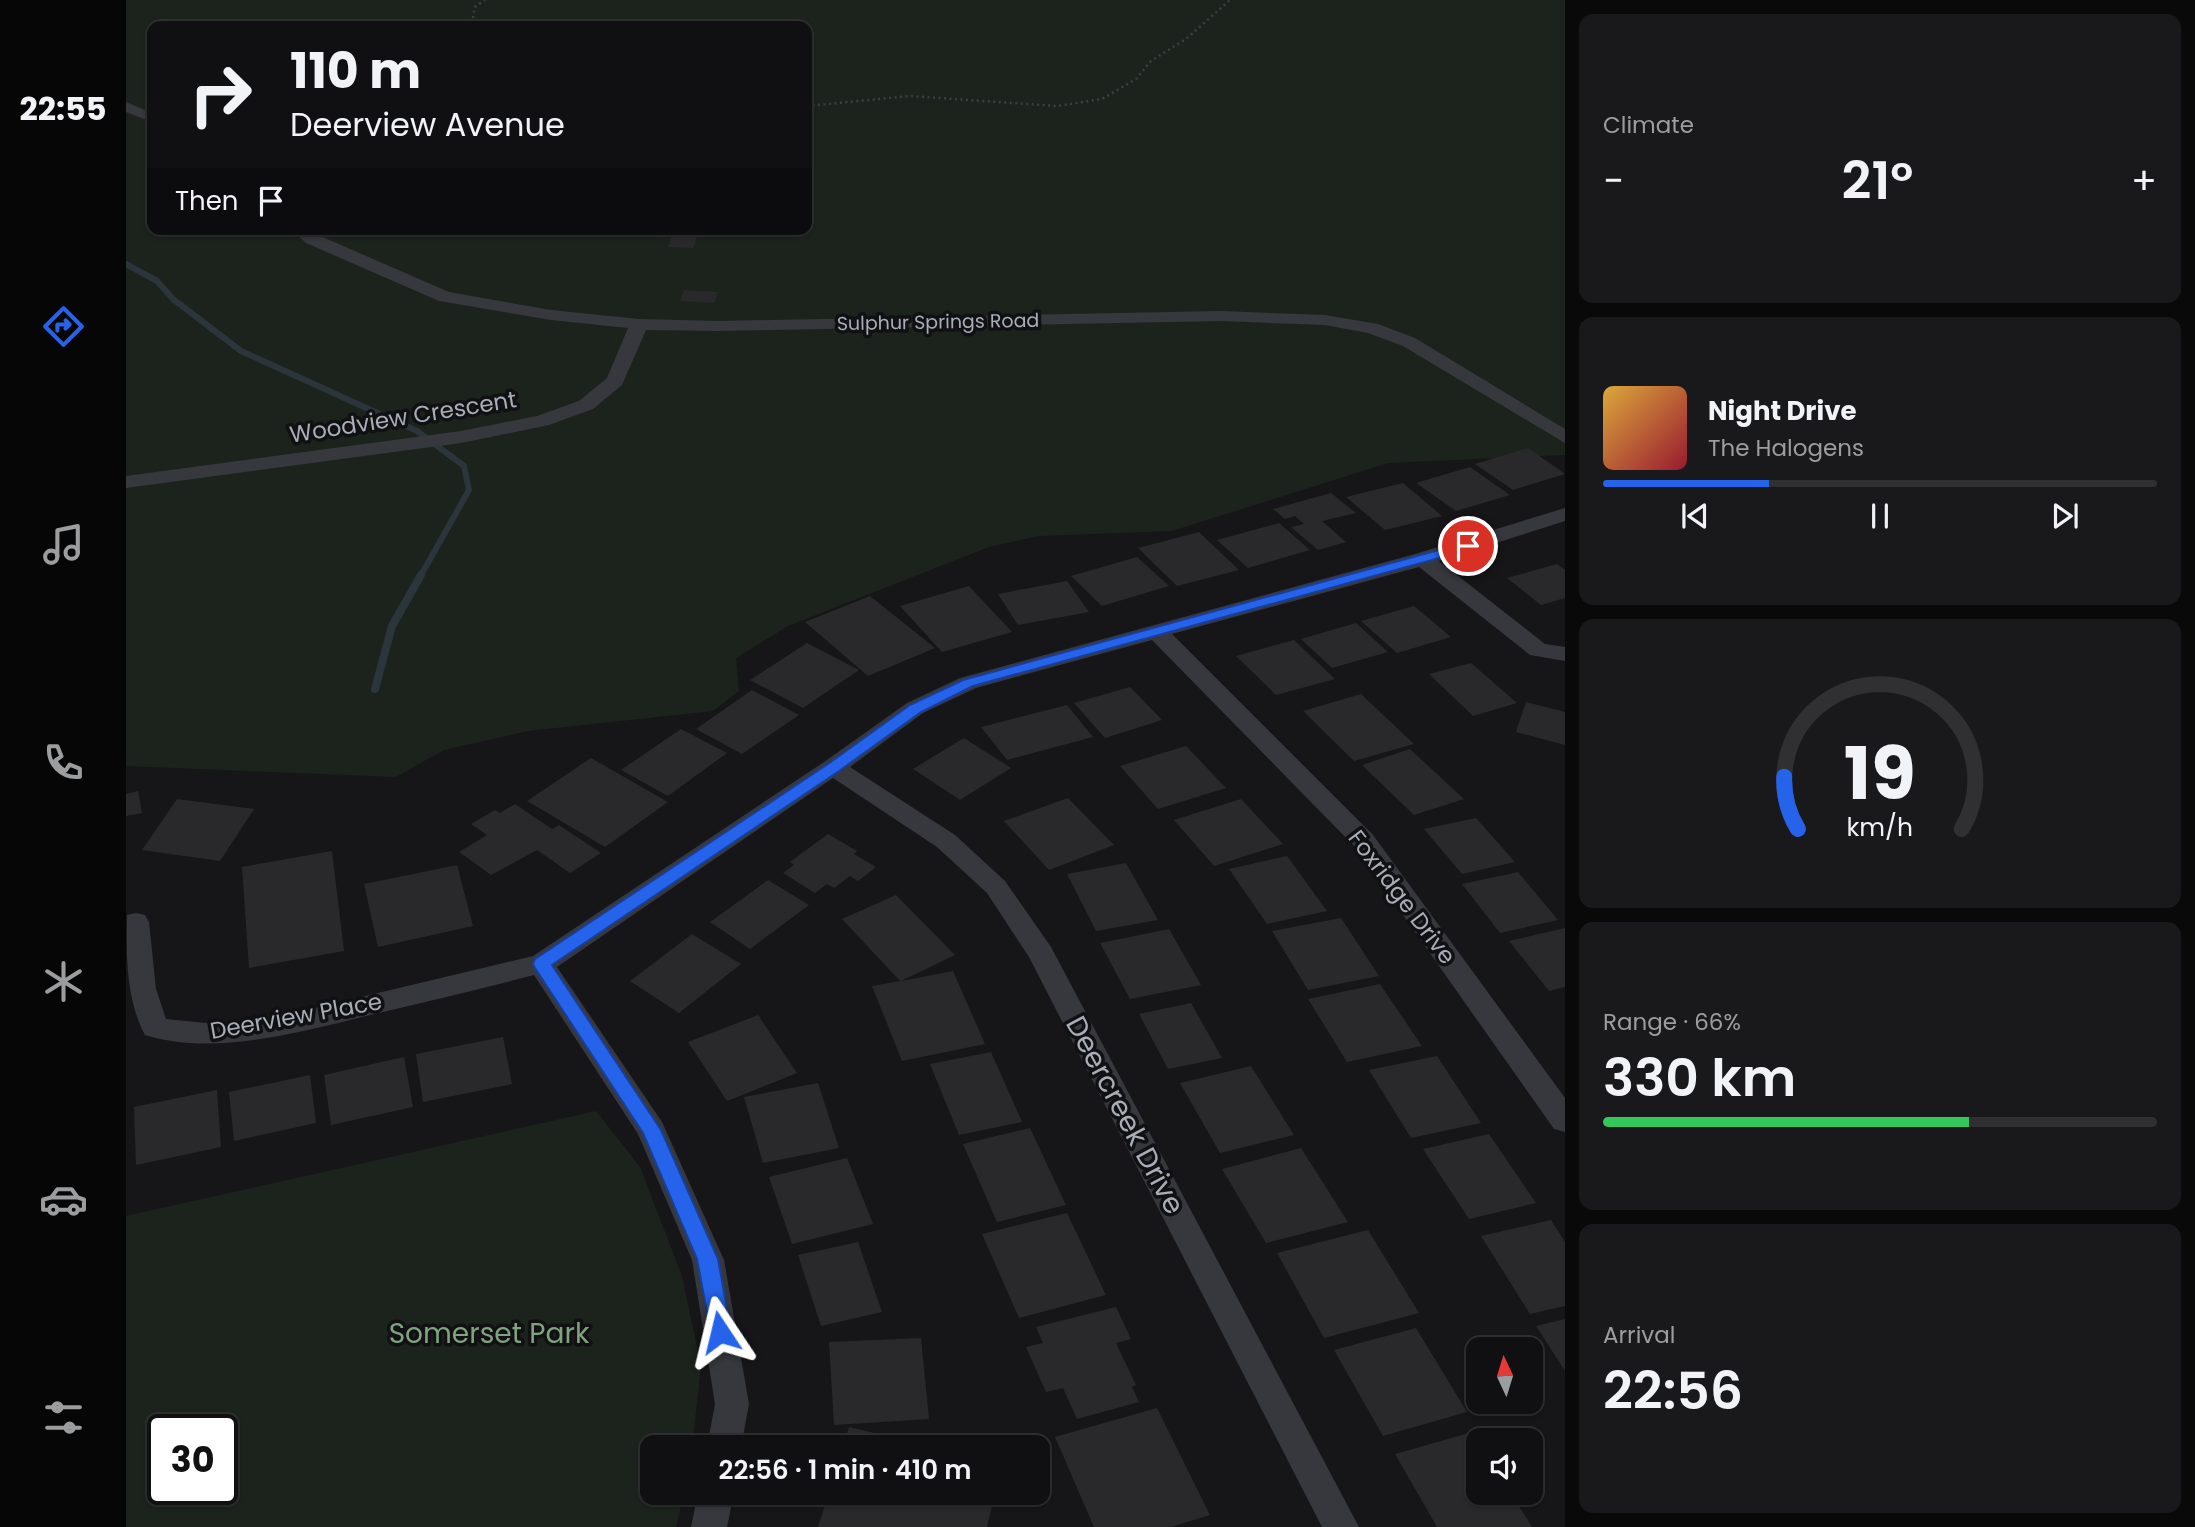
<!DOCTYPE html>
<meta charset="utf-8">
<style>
body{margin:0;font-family:Poppins,sans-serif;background:#19191b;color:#f1f3f6;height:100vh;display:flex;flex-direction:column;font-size:26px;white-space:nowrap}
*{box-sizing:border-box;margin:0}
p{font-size:23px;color:#9c9d9f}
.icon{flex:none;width:38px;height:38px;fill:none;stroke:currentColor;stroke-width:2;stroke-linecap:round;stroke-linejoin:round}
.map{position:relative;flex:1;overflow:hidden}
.details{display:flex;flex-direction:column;gap:14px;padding:14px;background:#09090a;width:630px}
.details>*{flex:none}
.guide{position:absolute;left:21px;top:21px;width:665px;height:214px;border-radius:14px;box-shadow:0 2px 5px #0004,0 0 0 2px #303032;background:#101012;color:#f1f3f6;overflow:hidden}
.needle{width:46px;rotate:356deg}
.buttons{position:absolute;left:1340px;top:1337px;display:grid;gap:14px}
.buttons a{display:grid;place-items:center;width:77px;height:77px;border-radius:14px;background:#101012;box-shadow:0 2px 5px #0004,0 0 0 2px #303032;font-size:35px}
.speed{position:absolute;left:21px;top:1414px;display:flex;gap:14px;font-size:35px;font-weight:700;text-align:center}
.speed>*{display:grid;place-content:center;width:91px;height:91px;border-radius:50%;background:#101012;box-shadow:0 2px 5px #0004,0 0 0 2px #303032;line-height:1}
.speed .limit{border:4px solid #111;border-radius:10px;background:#fff;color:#111}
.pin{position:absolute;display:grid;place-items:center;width:60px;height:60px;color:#fff;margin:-30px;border:4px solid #fff;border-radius:50%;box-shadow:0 2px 7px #0007}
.me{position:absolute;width:77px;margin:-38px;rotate:350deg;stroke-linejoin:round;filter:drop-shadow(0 0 5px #0008)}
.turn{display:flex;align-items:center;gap:24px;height:147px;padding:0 28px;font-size:32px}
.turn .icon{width:91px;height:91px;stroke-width:2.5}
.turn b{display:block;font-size:49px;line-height:60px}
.then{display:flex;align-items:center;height:66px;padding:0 28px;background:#0003;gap:14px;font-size:26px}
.big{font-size:52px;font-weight:600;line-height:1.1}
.details .tile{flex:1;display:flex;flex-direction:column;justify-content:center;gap:10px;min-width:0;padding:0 24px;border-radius:14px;background:#19191b}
.details .dial{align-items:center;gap:0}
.dial svg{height:182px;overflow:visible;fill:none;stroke:#303032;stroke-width:7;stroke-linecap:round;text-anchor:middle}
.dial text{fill:#f1f3f6;stroke:none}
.song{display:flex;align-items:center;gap:21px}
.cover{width:84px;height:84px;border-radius:10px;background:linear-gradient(135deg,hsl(40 70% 55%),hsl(350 70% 35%))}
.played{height:7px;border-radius:4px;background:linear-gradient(90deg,#2563eb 30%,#303032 30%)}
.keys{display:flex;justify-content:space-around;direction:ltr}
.heat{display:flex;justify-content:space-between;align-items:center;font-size:38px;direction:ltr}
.charge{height:10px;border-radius:5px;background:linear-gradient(90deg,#34c759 66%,#303032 0)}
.trip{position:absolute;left:514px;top:1435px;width:410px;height:70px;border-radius:14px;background:#101012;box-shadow:0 2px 5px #0004,0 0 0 2px #303032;font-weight:600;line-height:70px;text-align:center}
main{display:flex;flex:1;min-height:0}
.tabs{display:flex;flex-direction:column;width:126px;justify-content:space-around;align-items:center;background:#060607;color:#9c9d9f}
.tabs .icon{width:49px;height:49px}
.tabs .selected{color:#2563eb}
.tabs b{font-size:32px;color:#f1f3f6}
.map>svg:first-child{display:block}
.green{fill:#1c231d;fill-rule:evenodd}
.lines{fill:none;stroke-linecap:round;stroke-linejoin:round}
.stream-far1{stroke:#2c353c;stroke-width:6}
.stream{stroke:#2c353c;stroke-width:8}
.building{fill:#29292c}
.path{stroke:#3d3f44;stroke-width:2.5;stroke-dasharray:2 3.5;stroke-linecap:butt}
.minor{fill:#37383d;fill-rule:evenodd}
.route{fill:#2563eb;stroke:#184099;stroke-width:2}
.labels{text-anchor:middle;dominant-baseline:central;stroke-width:7;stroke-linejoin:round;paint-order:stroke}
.far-street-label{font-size:19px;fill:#a8adb8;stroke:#111113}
.street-label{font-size:23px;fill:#a8adb8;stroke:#111113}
.near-street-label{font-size:28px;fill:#a8adb8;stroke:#111113}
.near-park-label{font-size:28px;fill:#7fa381;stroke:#111113}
</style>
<main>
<nav class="tabs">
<b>22:55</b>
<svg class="icon selected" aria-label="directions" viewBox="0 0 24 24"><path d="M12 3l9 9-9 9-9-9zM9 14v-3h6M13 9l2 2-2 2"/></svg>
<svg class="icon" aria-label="music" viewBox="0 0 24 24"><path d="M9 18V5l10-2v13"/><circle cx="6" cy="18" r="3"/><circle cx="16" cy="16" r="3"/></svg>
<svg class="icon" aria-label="phone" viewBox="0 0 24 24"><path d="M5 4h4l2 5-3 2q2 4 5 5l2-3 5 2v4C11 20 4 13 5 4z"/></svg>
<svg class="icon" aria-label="climate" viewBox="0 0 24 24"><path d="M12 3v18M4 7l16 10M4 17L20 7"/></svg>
<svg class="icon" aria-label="car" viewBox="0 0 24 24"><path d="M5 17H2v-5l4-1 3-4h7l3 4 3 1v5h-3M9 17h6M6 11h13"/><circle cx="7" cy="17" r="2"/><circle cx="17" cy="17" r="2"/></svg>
<svg class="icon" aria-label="filters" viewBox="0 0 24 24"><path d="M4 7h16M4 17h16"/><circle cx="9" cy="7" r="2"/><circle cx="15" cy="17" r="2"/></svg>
</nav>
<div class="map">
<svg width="1439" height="1527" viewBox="0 0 1439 1527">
<rect width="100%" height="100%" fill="#161618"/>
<path class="green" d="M 0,0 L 1439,0 L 1439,455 L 1262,463 L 1046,531 L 913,536 L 863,547 L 662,626 L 610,658 L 613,691 L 587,711 L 402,731 L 318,750 L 270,777 L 0,766 ZM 26,26 L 681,26 L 681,229 L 26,229 Z
M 470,1111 L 514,1167 L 556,1276 L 575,1366 L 566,1447 L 527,1447 L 527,1493 L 558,1493 L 550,1527 L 0,1527 L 0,1216 ZM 37,1430 L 96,1430 L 96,1489 L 37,1489 Z"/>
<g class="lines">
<path class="stream-far1" d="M 0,264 L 31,281 L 47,299 L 115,351 L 291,431 L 338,466 L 343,490 L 294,577"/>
<path class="stream" d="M 249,689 L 266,626 L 295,575"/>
</g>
<path class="building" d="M 518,229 L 560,229 L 560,230 L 535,238 Z
M 546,236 L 571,237 L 567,248 L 542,247 Z
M 558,290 L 592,292 L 588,303 L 554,301 Z
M 1402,448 L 1439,474 L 1387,490 L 1349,464 Z
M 1344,467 L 1384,495 L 1330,511 L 1290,483 Z
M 1277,483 L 1316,516 L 1259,530 L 1220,497 Z
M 1205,493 L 1230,513 L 1196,521 L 1220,542 L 1192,550 L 1165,527 L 1178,524 L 1169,516 L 1159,519 L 1147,509 Z
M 1153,523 L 1184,550 L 1122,568 L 1091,540 Z
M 1073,532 L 1113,570 L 1051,586 L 1012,548 Z
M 1011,557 L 1043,586 L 976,606 L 945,576 Z
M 1431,564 L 1439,570 L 1439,598 L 1415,605 L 1381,578 Z
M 941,581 L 963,612 L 892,625 L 872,594 Z
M 843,586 L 886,632 L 816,652 L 774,606 Z
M 744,596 L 809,648 L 742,676 L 679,622 Z
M 1288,606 L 1325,637 L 1271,653 L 1235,621 Z
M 1230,623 L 1262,652 L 1206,668 L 1175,639 Z
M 1168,640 L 1209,679 L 1150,695 L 1110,656 Z
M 681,643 L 733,670 L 677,708 L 624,680 Z
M 1345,663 L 1391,703 L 1347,716 L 1303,674 Z
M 1004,687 L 1036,720 L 979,738 L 948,703 Z
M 626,690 L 673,715 L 616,754 L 570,729 Z
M 1235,694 L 1288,744 L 1228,761 L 1177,711 Z
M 1400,702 L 1439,712 L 1439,745 L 1390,732 Z
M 941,705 L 967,737 L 881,760 L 855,727 Z
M 555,729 L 601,753 L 542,796 L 495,770 Z
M 838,738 L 885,768 L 834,800 L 787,769 Z
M 1060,746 L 1100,788 L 1032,809 L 994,766 Z
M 1284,749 L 1338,799 L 1288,815 L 1236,765 Z
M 465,758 L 542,802 L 479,847 L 401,801 Z
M 12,791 L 16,813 L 0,816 L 0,794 Z
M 942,798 L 988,845 L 923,870 L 878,821 Z
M 51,799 L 128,809 L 94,861 L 16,850 Z
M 1115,799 L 1157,844 L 1088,866 L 1048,820 Z
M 389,804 L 426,829 L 433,825 L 475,853 L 444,873 L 411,850 L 365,875 L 333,852 L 361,835 L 345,824 L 369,810 L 374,813 Z
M 1350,818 L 1389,862 L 1336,874 L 1298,829 Z
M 702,834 L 731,851 L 728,854 L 750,867 L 732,881 L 724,876 L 708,888 L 701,884 L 689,893 L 657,873 L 668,865 L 664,862 Z
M 206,851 L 218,951 L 123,968 L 116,867 Z
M 1161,856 L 1201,911 L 1141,924 L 1103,869 Z
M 1000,863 L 1032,920 L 970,931 L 941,874 Z
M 331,865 L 347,926 L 252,947 L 238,884 Z
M 1392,872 L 1432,920 L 1374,933 L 1336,884 Z
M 642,880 L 683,905 L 624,949 L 584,922 Z
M 770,895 L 829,955 L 775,981 L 827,971 L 859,1044 L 776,1061 L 746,986 L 774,981 L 716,919 Z
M 1215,918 L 1253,976 L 1182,990 L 1146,931 Z
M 1439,928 L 1439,987 L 1423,991 L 1383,941 Z
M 1043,929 L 1075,985 L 1004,999 L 974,943 Z
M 566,934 L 615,964 L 553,1013 L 504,981 Z
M 1254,984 L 1296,1046 L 1221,1062 L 1182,999 Z
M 1065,1003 L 1096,1058 L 1042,1069 L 1013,1014 Z
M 632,1015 L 671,1073 L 601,1101 L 562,1042 Z
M 377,1037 L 386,1084 L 297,1102 L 290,1054 Z
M 865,1052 L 896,1122 L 833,1135 L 804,1064 Z
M 1311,1056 L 1355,1123 L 1285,1138 L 1243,1070 Z
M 278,1057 L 287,1107 L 205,1125 L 198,1075 Z
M 1125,1066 L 1168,1135 L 1094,1153 L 1054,1083 Z
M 184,1075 L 190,1123 L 108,1141 L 103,1092 Z
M 692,1083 L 713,1148 L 637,1163 L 618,1097 Z
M 91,1090 L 95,1147 L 10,1165 L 8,1107 Z
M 904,1128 L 940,1205 L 871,1222 L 837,1144 Z
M 1363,1134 L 1410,1203 L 1343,1219 L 1297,1149 Z
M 1175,1148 L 1222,1222 L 1140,1243 L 1096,1169 Z
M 721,1158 L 747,1224 L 666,1244 L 643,1177 Z
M 941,1213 L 980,1295 L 893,1318 L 856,1234 Z
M 1425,1220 L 1439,1242 L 1439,1306 L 1404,1314 L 1355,1236 Z
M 1242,1230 L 1293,1313 L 1198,1338 L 1151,1253 Z
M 732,1242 L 756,1312 L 695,1326 L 672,1255 Z
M 990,1307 L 1005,1339 L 990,1343 L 1010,1385 L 1006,1387 L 1013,1402 L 951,1419 L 937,1388 L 920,1392 L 900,1347 L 917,1343 L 910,1327 Z
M 1439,1319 L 1439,1371 L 1410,1326 Z
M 1290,1328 L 1341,1412 L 1257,1436 L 1208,1350 Z
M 795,1338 L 803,1419 L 708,1425 L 703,1342 Z
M 1031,1408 L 1084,1515 L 1045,1527 L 968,1527 L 929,1437 Z
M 723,1427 L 803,1446 L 803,1447 L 717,1447 Z
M 1347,1432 L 1353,1440 L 1353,1493 L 1385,1493 L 1406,1527 L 1311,1527 L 1269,1454 Z
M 703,1493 L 869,1493 L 861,1527 L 692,1527 Z"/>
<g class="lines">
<path class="path" d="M 355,26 L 347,17 L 349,7 L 359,0
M 681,106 L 784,96 L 931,106 L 976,99 L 1010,79 L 1025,61 L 1060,39 L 1104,0"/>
<path class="minor" d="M 0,102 L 26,113 L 26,122 L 0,112 Z
M 165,229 L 184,229 L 192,235 L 323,292 L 425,310 L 513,319 L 592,321 L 1095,311 L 1199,315 L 1252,324 L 1289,338 L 1439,429 L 1439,443 L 1277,346 L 1242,333 L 1199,325 L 1095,321 L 592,331 L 520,330 L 496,385 L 467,409 L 423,425 L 335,443 L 0,488 L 0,476 L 335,431 L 411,416 L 453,401 L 481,378 L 502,328 L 425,320 L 313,301 L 180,243 Z
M 1439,508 L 1439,521 L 1313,561 L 1419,644 L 1439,647 L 1439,661 L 1404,655 L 1293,567 L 1046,634 L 1247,835 L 1439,1098 L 1439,1132 L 1428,1129 L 1229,847 L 1026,640 L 850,688 L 797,713 L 724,767 L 829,835 L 879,881 L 925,947 L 1233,1527 L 1196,1527 L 903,957 L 861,893 L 811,847 L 707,778 L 431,967 L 536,1122 L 598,1260 L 623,1404 L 615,1447 L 581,1447 L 589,1404 L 566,1260 L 512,1134 L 408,975 C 358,988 307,1000 257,1012 C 184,1029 92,1058 19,1035 C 0,1000 0,955 1,915 L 10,913 L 19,915 L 23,922 L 30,989 L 40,1019 L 90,1024 L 189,1008 L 407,956 L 698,762 L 781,703 L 834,678 L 1289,554 Z
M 572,1493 L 608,1493 L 601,1527 L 565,1527 Z"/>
</g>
<path class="route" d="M 1342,542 L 1348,546 L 1346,549 L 847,686 L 795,712 L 713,771 L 426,965 L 535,1130 L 592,1259 L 605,1332 L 602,1338 L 594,1341 L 586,1338 L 571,1259 L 517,1133 L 409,968 L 407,964 L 409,959 L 702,764 L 784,705 L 837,680 Z"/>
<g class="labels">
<g class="far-street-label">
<text transform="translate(812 322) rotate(-1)">Sulphur Springs Road</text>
</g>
<g class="street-label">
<text transform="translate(277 417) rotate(-9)">Woodview Crescent</text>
<text transform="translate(1276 897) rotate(53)">Foxridge Drive</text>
<text transform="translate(170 1016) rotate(-10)">Deerview Place</text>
</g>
<g class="near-street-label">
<text transform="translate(999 1115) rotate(62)">Deercreek Drive</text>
</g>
<g class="near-park-label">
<text x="363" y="1333">Somerset Park</text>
</g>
</g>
</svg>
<div class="buttons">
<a><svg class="needle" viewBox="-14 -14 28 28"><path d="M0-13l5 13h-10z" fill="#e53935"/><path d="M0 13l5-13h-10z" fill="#9c9d9f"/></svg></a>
<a><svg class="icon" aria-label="sound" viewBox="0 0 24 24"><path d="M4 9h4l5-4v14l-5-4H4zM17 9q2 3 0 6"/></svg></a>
</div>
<div class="speed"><div class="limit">30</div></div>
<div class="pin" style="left:1342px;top:546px;background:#d93025"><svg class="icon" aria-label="arrive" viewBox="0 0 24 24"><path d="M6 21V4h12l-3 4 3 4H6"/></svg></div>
<svg class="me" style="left:594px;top:1332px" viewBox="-20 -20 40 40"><path d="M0-17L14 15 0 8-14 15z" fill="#2563eb" stroke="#fff" stroke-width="4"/></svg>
<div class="trip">22:56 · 1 min · 410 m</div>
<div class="guide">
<div class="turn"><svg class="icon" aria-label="right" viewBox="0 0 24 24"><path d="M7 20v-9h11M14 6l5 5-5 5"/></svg><div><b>110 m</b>Deerview Avenue</div></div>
<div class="then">Then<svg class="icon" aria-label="arrive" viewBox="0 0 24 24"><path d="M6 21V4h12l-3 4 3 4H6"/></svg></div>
</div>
</div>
<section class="details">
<div class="tile"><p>Climate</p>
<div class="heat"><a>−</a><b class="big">21°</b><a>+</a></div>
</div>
<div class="tile">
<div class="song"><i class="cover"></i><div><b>Night Drive</b><p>The Halogens</p></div></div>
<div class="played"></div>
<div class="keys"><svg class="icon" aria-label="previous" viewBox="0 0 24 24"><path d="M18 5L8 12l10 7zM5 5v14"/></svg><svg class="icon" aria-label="pause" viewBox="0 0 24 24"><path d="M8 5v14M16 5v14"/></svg><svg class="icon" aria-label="next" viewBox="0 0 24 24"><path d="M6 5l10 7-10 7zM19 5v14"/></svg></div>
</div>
<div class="tile dial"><svg viewBox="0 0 100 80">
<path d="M14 69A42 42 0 1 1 86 69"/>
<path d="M14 69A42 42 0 0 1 8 46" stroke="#2563eb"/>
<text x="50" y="56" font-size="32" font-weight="700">19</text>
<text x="50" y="72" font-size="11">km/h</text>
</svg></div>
<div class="tile"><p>Range · 66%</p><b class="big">330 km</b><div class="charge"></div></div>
<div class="tile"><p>Arrival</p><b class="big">22:56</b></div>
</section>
</main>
